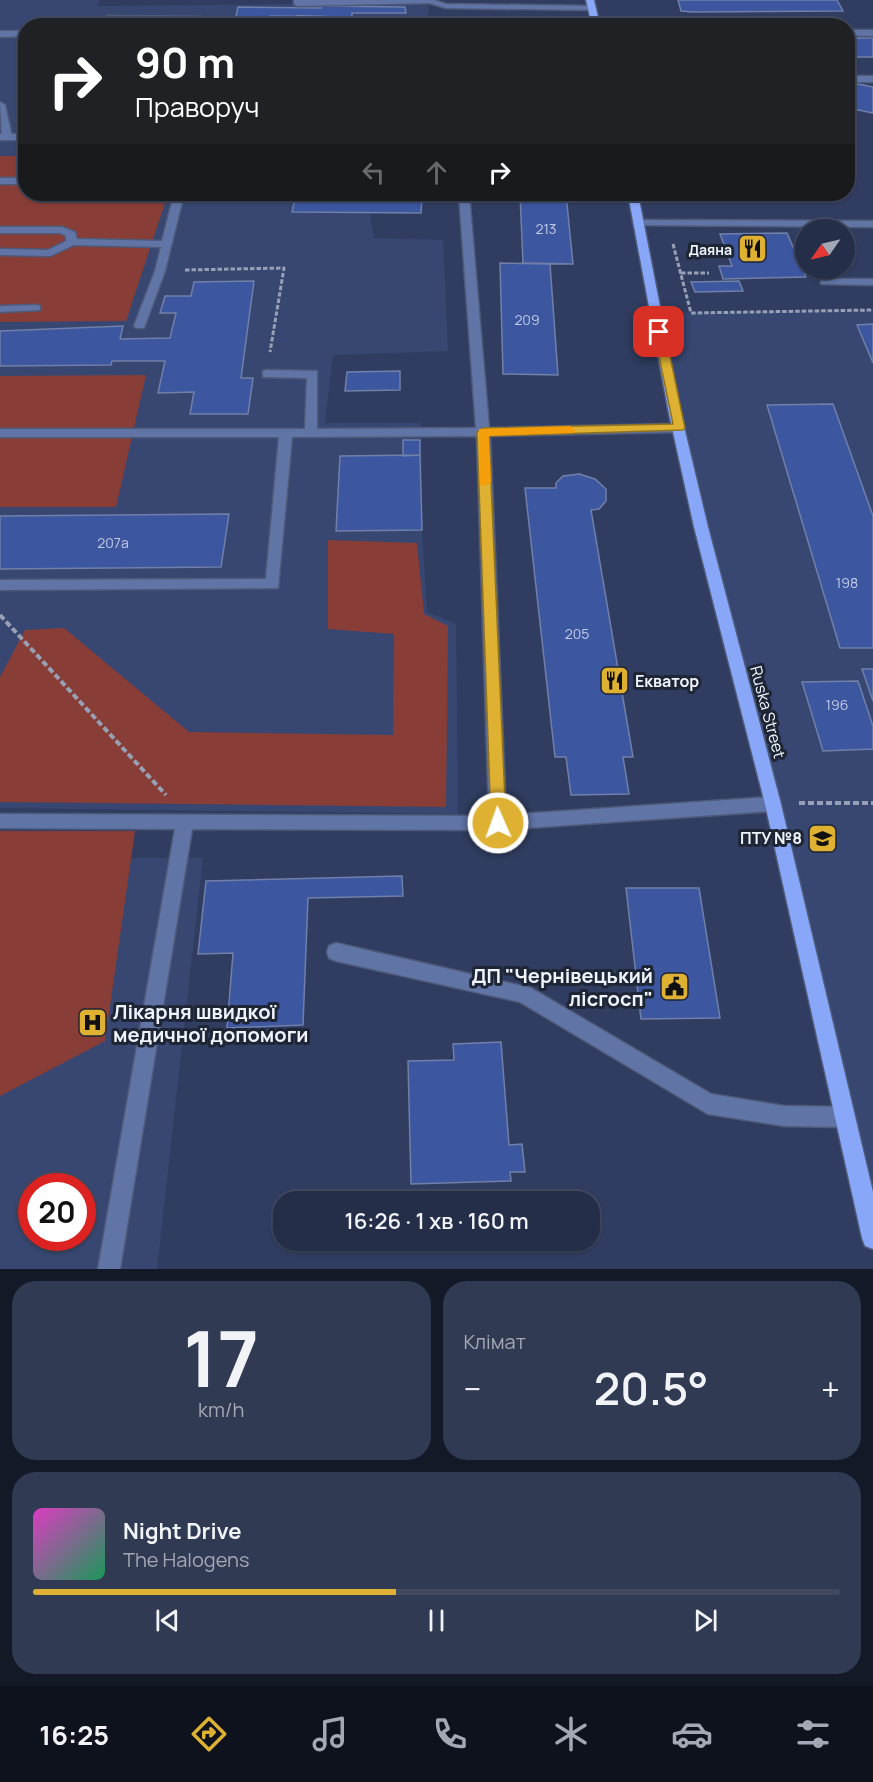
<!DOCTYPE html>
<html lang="uk">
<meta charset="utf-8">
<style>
body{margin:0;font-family:Manrope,sans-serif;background:#303a52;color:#f1f3f6;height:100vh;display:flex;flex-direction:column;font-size:22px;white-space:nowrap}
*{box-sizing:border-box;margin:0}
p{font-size:20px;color:#a3a8b4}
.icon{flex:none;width:33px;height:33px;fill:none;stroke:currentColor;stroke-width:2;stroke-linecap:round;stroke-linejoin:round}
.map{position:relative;height:1269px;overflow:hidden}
.sheet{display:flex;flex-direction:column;gap:12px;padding:12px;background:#141928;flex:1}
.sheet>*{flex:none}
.top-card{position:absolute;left:18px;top:18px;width:837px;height:183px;border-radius:24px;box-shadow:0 2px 4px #0004,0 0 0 2px #414a60;background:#202124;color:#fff;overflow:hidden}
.needle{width:39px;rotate:236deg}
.controls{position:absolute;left:795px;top:219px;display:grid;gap:12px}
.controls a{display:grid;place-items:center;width:60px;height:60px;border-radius:50%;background:#242e48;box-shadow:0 2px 4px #0004,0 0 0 2px #414a60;font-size:30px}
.speed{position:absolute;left:18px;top:1173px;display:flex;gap:12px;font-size:30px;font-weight:700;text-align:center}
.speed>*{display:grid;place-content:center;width:78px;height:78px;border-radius:50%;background:#242e48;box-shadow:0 2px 4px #0004,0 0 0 2px #414a60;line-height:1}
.speed .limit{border:9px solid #d22;background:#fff;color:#111}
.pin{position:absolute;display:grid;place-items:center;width:51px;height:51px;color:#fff;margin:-26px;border-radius:12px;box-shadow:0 3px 9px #0006}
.me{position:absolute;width:66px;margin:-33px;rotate:358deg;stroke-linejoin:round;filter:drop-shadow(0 0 4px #0008)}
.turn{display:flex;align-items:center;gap:21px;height:126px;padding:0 18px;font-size:27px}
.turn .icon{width:78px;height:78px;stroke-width:2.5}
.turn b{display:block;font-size:42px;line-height:51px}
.lanes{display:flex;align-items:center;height:57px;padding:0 18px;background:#0003;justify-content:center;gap:30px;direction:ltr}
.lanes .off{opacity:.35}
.big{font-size:45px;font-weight:600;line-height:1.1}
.sheet .widget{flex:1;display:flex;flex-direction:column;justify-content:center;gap:9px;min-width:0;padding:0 21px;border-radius:24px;background:#303a52}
.sheet .dial{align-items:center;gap:0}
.dial b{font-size:78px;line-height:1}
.song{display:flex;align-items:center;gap:18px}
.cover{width:72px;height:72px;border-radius:9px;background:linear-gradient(135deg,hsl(310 70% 55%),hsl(150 70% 35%))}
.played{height:6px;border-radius:3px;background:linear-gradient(90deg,#deb133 45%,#414a60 45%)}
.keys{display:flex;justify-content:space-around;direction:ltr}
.heat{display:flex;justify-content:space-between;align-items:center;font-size:33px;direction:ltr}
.sheet .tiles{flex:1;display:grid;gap:12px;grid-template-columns:1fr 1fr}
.widget:last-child{grid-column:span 2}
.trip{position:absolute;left:273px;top:1191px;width:327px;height:60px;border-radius:24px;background:#242e48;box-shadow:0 2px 4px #0004,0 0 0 2px #414a60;font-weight:600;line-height:60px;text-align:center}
.tabs{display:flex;height:96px;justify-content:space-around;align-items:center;background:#0e121d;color:#a3a8b4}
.tabs .icon{width:42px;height:42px}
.tabs .selected{color:#deb133}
.tabs b{font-size:27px;color:#f1f3f6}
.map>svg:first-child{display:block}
.built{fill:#374771;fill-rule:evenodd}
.green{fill:#883e37}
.building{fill:#3d56a0;stroke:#7080a8;stroke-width:1.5}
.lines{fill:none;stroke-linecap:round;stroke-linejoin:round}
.service-casing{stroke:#4f5a79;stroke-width:3}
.minor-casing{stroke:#4f5a79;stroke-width:3}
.primary-casing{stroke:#4f5a79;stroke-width:3}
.path-far1{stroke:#98a0b5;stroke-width:3;stroke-dasharray:4.5 2;stroke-linecap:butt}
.path{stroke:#98a0b5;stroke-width:4;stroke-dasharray:6 3;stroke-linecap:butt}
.service{fill:#6074a6;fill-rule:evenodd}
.minor{fill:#6074a6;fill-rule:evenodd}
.primary{fill:#88a7f9;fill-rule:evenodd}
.route{fill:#deb133;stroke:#907321;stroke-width:1.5}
.slow{fill:#f59e0b}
.labels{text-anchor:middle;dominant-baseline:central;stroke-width:6;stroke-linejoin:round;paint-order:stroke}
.number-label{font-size:14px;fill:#c3cce6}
.far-poi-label{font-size:14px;font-weight:bold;fill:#f0f4fd;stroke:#1e2535;text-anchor:end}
.poi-label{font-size:16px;font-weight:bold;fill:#f0f4fd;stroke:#1e2535;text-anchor:start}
.street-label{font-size:16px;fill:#f0f4fd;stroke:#1e2535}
.near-poi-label{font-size:20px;font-weight:bold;fill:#f0f4fd;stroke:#1e2535;text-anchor:end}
</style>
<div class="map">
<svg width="873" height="1269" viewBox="0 0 873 1269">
<rect width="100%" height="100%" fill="#303d60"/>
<path class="built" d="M 0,0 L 100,0 L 97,6 L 429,3 L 427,25 L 26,26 L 26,194 L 373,194 L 370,215 L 374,238 L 443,240 L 448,351 L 333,355 L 325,423 L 421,423 L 422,530 L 427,612 L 456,624 L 458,814 L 0,808 Z
M 873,309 L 873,1243 L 673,433 L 651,313 Z
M 0,858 L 203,858 L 157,1269 L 0,1269 ZM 32,1186 L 82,1186 L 82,1238 L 32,1238 Z"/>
<path class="green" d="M 0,156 L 25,156 L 26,194 L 168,194 L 126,321 L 0,322 Z
M 146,375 L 116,507 L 0,507 L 0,376 Z
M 328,540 L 417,543 L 424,614 L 448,626 L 446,807 L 0,802 L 0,677 L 25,630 L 64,628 L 189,732 L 393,735 L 394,634 L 328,629 Z
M 0,831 L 135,831 L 105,1041 L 0,1096 Z"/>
<path class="building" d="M 678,0 L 837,0 L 843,11 L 692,12 L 681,11 Z
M 321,6 L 405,7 L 406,13 L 352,13 L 352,17 L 270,16 L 267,26 L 234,26 L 238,7 L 321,8 Z
M 297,16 L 352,17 L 372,17 L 371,26 L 295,26 Z
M 495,19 L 548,20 L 548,26 L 495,26 Z
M 848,38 L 873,38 L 873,57 L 848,57 Z
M 848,82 L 873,87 L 873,113 L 848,108 Z
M 296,194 L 379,194 L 379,196 L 422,197 L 421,213 L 292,212 Z
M 520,194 L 566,194 L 573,264 L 523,263 Z
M 787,233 L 806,277 L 723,279 L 719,266 L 732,266 L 720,234 Z
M 500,263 L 550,264 L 558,375 L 503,374 Z
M 254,281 L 241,378 L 253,378 L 248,414 L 190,414 L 194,392 L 158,393 L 165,361 L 112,361 L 111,365 L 0,366 L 0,331 L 123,326 L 120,339 L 170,338 L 176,313 L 160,313 L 165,296 L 191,296 L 194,282 Z
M 739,281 L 743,291 L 695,292 L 691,282 Z
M 873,324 L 873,363 L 857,325 Z
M 400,371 L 400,390 L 345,391 L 347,372 Z
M 833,404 L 873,516 L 873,648 L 840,648 L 767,405 Z
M 403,440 L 420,440 L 420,455 L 403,456 Z
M 420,455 L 422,530 L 336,531 L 340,456 Z
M 579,474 L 595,479 L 606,489 L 606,501 L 599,509 L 591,510 L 633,757 L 623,757 L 629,794 L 571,795 L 566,757 L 555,757 L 525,488 L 556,488 L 556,483 L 563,476 Z
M 229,514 L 221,567 L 0,569 L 0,516 Z
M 862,669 L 873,669 L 873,701 Z
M 858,681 L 873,726 L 873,749 L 823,751 L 802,682 Z
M 402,876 L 403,896 L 308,898 L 303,1025 L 227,1028 L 233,953 L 198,954 L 206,881 Z
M 626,888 L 699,888 L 720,1018 L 641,1019 Z
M 501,1042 L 509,1145 L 522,1144 L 525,1172 L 510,1172 L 511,1181 L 411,1184 L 408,1061 L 454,1060 L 453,1044 Z"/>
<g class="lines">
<defs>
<path id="service" d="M 294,0 L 434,0 L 446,4 L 592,6 L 596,8 L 592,10 L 446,8 L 429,3 L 298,6 L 294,4 Z
M 107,16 L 201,17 L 205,19 L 203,26 L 195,26 L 196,21 L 113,20 L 110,26 L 102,26 Z
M 392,20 L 398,20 L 399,26 L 391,26 Z
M 873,30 L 873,36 L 848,35 L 848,30 Z
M 0,31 L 26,31 L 26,36 L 0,37 Z
M 848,76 L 873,76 L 873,82 L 848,82 Z
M 0,102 L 5,105 L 12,137 L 7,140 L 2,137 Z
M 0,178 L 26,178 L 26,184 L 0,184 Z
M 174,194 L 184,194 L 165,271 L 144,328 L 136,328 L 134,326 L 155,271 L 161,247 L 74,245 L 50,256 L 0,255 L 0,249 L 48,250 L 66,241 L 66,236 L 60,233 L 0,233 L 0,227 L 62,227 L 75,232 L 77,239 L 162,241 Z
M 459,194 L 469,194 L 489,428 L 679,424 L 685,428 L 679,432 L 490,436 L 506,815 L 773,797 L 779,799 L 781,804 L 779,809 L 773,811 L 498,830 L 192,829 L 120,1269 L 98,1269 L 175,829 L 0,828 L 0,814 L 489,816 L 477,436 L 292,437 L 278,588 L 0,590 L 0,580 L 266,579 L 279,437 L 0,437 L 0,429 L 305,429 L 307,378 L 263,377 L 263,371 L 267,370 L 317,371 L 317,429 L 476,428 Z
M 825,279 L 873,279 L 873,285 L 821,284 L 821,280 Z
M 36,305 L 40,306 L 40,310 L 0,312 L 0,306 Z
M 336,943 L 531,988 L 711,1094 L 784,1106 L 845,1107 L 852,1110 L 855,1117 L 852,1124 L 845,1127 L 784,1126 L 708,1114 L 520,1002 L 336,961 L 329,958 L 327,952 L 329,946 Z"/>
<path id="minor" d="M 0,134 L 26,134 L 26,140 L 0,140 Z
M 638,220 L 873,221 L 873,227 L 634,225 L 633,223 Z"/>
<path id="primary" d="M 586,0 L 594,0 L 600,26 L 592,26 Z
M 628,194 L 638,194 L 681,414 L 708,527 L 781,804 L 873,1192 L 873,1249 L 865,1246 L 862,1238 L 765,804 L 694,527 L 669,414 Z"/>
</defs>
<use href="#service" class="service-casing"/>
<use href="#minor" class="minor-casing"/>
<use href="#primary" class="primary-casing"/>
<path class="path-far1" d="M 673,244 L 691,313 L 873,310
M 185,270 L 284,268 L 270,352
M 681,273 L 709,273"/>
<path class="path" d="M 0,615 L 166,795
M 799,803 L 873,803"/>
<use href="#service" class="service"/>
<use href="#minor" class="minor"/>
<use href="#primary" class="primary"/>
</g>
<path class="route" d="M 659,328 L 665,332 L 685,428 L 683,430 L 489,436 L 506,823 L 504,828 L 498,830 L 493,828 L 491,823 L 477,432 L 483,428 L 673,424 L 654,332 Z"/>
<path class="slow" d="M 570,426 L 575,430 L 574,433 L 489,436 L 491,482 L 485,486 L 480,485 L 479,429 Z"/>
<defs>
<symbol id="restaurant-square" viewBox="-11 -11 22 22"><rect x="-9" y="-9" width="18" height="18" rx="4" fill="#deb133" stroke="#1e2535"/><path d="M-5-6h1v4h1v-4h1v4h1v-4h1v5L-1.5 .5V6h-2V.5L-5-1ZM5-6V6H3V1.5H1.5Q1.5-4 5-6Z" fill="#111"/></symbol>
<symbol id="university-square" viewBox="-11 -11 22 22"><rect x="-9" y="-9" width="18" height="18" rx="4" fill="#deb133" stroke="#1e2535"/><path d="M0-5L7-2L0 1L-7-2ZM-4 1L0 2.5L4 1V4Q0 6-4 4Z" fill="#111"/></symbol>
<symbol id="civic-square" viewBox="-11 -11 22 22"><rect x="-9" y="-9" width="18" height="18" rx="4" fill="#deb133" stroke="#1e2535"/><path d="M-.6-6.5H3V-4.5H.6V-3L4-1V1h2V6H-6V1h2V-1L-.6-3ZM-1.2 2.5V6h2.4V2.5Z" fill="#111"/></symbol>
<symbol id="hospital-square" viewBox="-11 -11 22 22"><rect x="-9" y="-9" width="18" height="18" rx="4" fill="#deb133" stroke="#1e2535"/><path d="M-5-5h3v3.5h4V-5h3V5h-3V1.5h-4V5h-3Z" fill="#111"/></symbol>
</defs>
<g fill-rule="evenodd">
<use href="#restaurant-square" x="736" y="232" width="33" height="33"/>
<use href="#restaurant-square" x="598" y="664" width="33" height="33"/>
<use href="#university-square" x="806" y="822" width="33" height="33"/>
<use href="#civic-square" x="658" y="970" width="33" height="33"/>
<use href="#hospital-square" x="76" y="1006" width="33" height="33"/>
</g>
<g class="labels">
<g class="number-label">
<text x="546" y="228">213</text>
<text x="527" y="319">209</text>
<text x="113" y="542">207а</text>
<text x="847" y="582">198</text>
<text x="577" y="633">205</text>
<text x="837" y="704">196</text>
</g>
<g class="far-poi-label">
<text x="732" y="249">Даяна</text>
</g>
<g class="poi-label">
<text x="635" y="681">Екватор</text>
<text x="802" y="838" text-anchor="end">ПТУ №8</text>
</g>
<g class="street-label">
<text transform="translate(768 712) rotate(75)">Ruska Street</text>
</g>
<g class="near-poi-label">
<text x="653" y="975">ДП "Чернівецький<tspan x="653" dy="23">лісгосп"</tspan></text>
<text x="113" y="1011" text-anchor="start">Лікарня швидкої<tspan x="113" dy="23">медичної допомоги</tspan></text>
</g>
</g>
</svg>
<div class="controls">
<a><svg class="needle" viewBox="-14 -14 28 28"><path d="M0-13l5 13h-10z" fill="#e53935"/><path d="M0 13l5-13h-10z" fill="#a3a8b4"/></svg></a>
</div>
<div class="speed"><div class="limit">20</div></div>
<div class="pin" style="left:659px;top:332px;background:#d93025"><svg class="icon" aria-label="arrive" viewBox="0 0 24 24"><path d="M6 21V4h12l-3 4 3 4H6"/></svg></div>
<svg class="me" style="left:498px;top:823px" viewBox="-20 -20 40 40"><circle r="17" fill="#deb133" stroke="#fff" stroke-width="3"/><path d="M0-11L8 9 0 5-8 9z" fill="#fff"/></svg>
<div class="trip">16:26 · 1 хв · 160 m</div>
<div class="top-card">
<div class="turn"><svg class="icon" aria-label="right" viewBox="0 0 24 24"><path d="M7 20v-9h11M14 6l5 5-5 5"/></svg><div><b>90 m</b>Праворуч</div></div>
<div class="lanes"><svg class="icon off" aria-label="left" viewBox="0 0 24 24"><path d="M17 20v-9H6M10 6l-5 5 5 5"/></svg><svg class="icon off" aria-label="ahead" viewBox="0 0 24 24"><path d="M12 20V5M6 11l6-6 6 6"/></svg><svg class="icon" aria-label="right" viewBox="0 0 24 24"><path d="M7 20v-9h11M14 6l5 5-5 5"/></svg></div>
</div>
</div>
<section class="sheet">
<div class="tiles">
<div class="widget dial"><b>17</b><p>km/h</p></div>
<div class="widget"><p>Клімат</p>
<div class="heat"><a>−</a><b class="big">20.5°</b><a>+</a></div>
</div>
<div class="widget">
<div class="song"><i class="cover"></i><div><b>Night Drive</b><p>The Halogens</p></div></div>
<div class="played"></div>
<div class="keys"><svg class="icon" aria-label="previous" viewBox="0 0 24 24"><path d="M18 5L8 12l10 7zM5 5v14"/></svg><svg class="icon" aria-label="pause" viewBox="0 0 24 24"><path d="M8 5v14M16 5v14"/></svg><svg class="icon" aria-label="next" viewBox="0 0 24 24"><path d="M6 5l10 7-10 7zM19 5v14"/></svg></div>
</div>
</div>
</section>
<nav class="tabs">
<b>16:25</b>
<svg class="icon selected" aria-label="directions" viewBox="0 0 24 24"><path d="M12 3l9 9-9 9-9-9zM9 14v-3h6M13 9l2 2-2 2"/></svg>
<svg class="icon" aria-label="music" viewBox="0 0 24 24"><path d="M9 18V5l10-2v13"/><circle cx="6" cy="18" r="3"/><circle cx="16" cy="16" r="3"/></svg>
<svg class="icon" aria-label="phone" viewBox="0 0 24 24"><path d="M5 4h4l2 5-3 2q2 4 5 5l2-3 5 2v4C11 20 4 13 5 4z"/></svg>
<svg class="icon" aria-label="climate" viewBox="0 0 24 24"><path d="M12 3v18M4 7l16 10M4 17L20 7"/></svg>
<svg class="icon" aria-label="car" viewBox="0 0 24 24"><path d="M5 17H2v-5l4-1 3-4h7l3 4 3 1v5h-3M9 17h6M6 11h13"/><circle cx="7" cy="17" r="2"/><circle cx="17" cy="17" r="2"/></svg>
<svg class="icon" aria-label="filters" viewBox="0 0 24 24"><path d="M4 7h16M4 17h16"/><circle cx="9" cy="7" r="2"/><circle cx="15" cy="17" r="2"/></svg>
</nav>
